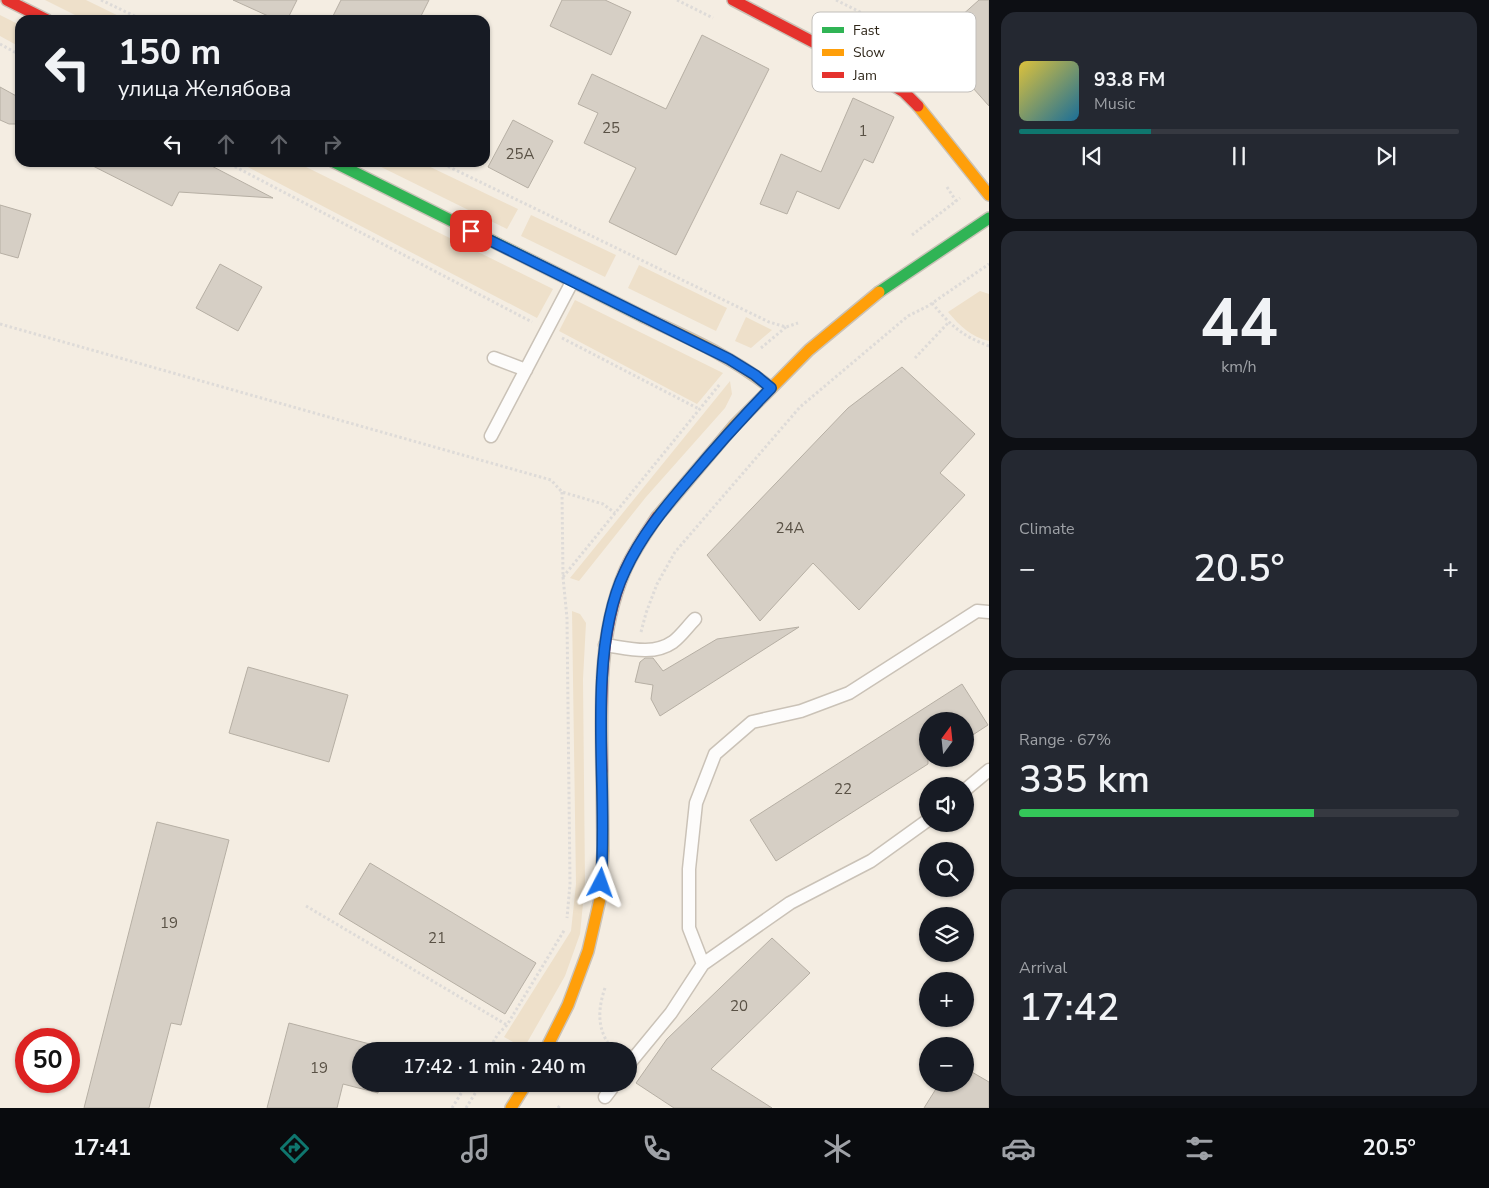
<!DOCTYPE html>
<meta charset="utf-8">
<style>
body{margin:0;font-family:"Nunito Sans",sans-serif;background:#242831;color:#f1f3f6;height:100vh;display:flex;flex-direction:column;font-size:19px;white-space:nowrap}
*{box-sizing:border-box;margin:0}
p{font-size:16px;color:#9ea1a6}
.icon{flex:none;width:28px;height:28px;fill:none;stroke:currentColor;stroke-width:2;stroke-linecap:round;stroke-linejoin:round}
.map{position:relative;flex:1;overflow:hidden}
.drawer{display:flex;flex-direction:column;gap:12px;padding:12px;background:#0d0f14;width:500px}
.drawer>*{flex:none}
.top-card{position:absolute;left:15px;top:15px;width:475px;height:152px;border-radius:15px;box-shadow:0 1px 4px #0004;background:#171b24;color:#f1f3f6;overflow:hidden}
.needle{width:32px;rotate:15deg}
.controls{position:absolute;left:919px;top:712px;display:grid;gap:10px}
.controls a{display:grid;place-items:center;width:55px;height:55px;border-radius:50%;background:#171b24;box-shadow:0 1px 4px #0004;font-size:25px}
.speed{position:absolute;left:15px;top:1028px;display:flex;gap:10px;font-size:25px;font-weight:700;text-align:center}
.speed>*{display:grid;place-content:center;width:65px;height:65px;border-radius:50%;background:#171b24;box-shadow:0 1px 4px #0004;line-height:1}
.speed .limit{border:8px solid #d22;background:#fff;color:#111}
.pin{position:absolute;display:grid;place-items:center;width:42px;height:42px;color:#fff;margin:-21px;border-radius:10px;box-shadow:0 2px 8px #0006}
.me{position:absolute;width:55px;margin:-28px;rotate:4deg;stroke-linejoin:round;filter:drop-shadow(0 0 4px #0008)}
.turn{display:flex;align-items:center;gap:18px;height:105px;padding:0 20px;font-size:22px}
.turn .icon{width:65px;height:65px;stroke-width:2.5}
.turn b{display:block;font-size:35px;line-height:42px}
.lanes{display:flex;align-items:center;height:48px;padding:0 20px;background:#0003;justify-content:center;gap:25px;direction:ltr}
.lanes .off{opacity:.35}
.big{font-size:38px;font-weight:600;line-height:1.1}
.drawer .tile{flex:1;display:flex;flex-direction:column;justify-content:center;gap:8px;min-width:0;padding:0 18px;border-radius:15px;background:#242831}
.drawer .dial{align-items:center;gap:0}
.dial b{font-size:65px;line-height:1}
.song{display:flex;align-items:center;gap:15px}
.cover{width:60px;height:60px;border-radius:8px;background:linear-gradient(135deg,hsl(50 70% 55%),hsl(200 70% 35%))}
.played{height:5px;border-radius:2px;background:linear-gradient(90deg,#0f766e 30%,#363941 30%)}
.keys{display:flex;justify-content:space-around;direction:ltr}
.heat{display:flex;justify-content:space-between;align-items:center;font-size:28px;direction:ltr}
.charge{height:8px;border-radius:4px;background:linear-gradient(90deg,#34c759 67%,#363941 0)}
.trip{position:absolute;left:352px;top:1042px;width:285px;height:50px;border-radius:25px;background:#171b24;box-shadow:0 1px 4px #0004;font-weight:600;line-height:50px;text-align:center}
.tabs{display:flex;height:80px;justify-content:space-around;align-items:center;background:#090b0e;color:#9ea1a6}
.tabs .icon{width:35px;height:35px}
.tabs .current{color:#0f766e}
.tabs b{font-size:22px;color:#f1f3f6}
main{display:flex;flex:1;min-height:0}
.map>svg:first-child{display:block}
.green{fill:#eee0ca}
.building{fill:#d6cfc5;stroke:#b6afa4}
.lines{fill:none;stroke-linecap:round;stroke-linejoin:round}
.lane-casing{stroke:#cac2b7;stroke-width:15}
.fast-casing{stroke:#cac2b7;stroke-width:14}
.slow-casing{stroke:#cac2b7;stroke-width:14}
.jam-casing{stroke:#cac2b7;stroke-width:14}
.path{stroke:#dedbd8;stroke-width:3;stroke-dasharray:2.5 2.5;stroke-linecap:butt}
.lane{stroke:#fdfcfb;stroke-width:12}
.fast{stroke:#30b455;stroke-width:11}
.slow{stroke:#ff9f0a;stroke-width:11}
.jam{stroke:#e5322d;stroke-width:11}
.route-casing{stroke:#114b97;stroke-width:12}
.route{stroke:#1a73e8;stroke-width:9}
.labels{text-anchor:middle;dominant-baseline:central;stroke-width:4.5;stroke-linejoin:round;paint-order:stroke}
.number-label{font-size:15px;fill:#595145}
.key{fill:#fff;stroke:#c1beba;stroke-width:1}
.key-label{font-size:14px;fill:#2f271a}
</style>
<main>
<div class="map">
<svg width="989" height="1108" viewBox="0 0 989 1108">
<rect width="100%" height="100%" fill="#f4ede2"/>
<path class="green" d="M 45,0 L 86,0 L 127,20 L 85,20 Z
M 0,15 L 20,25 L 20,47 L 0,36 Z
M 240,163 L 298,163 L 553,289 L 537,318 Z
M 373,163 L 422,163 L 518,209 L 507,229 Z
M 531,215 L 616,255 L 605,277 L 521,236 Z
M 639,265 L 727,308 L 716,331 L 628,288 Z
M 980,291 L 989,294 L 989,341 C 971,337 960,326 948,312 Z
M 575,300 L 723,373 L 697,404 L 559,331 Z
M 746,317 L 772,330 L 751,348 L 735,341 Z
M 730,381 L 732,394 L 725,408 L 646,497 L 579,581 L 570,578 Z
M 572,611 L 580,614 L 586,623 L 583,679 L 585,883 L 580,934 L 565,976 L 524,1048 L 504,1037 L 571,931 L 576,884 Z"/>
<path class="building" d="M 233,0 L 297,0 L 287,20 L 277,20 Z
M 341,0 L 429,0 L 419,20 L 331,20 Z
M 562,0 L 605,0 L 631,12 L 611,55 L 550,26 Z
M 979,0 L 989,0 L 989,106 L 932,42 Z
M 702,35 L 769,69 L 676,255 L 609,222 L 636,168 L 584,143 L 598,113 L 578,104 L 592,74 L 666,109 Z
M 0,87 L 20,98 L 20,124 L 9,124 L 0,120 Z
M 853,98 L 894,117 L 873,163 L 864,159 L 839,209 L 797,191 L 787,214 L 760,204 L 781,154 L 821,172 Z
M 513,120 L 553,141 L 528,188 L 488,167 Z
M 85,162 L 204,162 L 273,198 L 179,192 L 172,206 Z
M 0,205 L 31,214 L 18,258 L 0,253 Z
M 220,264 L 262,287 L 238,331 L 196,308 Z
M 902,367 L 975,434 L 940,473 L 965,495 L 859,610 L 813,563 L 760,621 L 707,555 L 848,408 Z
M 799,627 L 660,716 L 651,699 L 653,685 L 635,682 L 640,662 L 645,658 L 653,658 L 663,671 L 717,639 Z
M 248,667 L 348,695 L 329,762 L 229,733 Z
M 962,684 L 988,725 L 965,740 L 965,721 L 928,721 L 928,764 L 776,861 L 750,820 Z
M 157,822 L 229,840 L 181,1025 L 171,1023 L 149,1108 L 84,1108 Z
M 370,863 L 536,963 L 505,1014 L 339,914 Z
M 772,938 L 810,973 L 711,1069 L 772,1108 L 674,1108 L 636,1083 L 667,1039 Z
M 289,1023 L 389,1049 L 389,1051 L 361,1051 L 361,1084 L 380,1084 L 378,1093 L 343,1084 L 337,1108 L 267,1108 Z
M 965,1068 L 989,1082 L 989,1108 L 924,1108 L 939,1084 L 965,1084 Z"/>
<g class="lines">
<defs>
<path id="lane" d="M 494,358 L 526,370
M 491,436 L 572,282
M 605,645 C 627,648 653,656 673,642 C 681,636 688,626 695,619
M 965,790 L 989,770
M 703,964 L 689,928 L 689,869 L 696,803 L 715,754 L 752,722 L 801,711 L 849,693 L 977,611 L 989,612
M 629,1064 L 671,1013 L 703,964 L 790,903 L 871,861 L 928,820
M 605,1097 L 615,1084"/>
<path id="fast" d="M 334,162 L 644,317
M 879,292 L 989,218"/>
<path id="slow" d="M 918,106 L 989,195
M 644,317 C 688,338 733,357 771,388
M 657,517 L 734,426 L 809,350 L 879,292
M 545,1051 L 568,1005 L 588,951 L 600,899 L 603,851 L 602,771
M 511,1108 L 526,1084"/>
<path id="jam" d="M 7,0 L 47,20
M 733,0 L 880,77 L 904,92 L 918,106
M 602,771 C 601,705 598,635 624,573 C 632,553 645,535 657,517"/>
</defs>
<use href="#lane" class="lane-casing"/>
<use href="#fast" class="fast-casing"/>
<use href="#slow" class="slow-casing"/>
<use href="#jam" class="jam-casing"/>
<path class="path" d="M 101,0 L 143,20
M 677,0 L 713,18
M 836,0 L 868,16 L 909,62
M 0,44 L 20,55
M 226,162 L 532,322
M 439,162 L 769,322 L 786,327 L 798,323
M 947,187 L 956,201
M 912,235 L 960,198
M 932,303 C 950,325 962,336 989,346
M 0,324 L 551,480 L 562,492 L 603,504 L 615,513
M 562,338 L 699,409
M 761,348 L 786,327
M 915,358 L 948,323
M 562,492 L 563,577 L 567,618 L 570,884 L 567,918
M 563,577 L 720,384
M 641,632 L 646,613 L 657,584 L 675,552 L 800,407 L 908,316 L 928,306 L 989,264
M 306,906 L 507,1025
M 605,988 C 597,1011 597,1032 614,1051
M 488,1051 L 498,1034 L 507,1025 L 565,929
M 452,1108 L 467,1084
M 466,1108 L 481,1084
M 558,1108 L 561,1104"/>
<use href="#lane" class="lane"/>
<use href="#fast" class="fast"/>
<use href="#slow" class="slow"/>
<use href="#jam" class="jam"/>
</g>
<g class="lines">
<defs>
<path id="route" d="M 471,231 L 729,359 L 755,375 L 771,388 C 743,417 716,447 690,478 C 665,507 641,536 625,571 C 609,604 604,642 602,678 C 598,746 606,815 601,883"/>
</defs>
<use href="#route" class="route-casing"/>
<use href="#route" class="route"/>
</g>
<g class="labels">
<g class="number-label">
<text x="611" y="128">25</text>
<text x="863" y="131">1</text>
<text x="520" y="154">25А</text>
<text x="790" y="528">24А</text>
<text x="843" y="789">22</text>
<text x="169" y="923">19</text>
<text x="437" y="938">21</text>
<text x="739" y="1006">20</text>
<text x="319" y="1068">19</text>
</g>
</g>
<rect x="812" y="12" width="164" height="80" rx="8" class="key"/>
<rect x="822" y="27" width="22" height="6" fill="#30b455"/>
<rect x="822" y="49" width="22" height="7" fill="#ff9f0a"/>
<rect x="822" y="72" width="22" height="6" fill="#e5322d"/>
<g class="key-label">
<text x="853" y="35">Fast</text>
<text x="853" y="57">Slow</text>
<text x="853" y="80">Jam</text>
</g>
</svg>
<div class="controls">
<a><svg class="needle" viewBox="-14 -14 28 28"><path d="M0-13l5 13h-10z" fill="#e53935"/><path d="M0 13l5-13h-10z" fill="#9ea1a6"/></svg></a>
<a><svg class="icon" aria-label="sound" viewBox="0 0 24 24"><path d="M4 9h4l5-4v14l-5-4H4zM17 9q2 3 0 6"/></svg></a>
<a><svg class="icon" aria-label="search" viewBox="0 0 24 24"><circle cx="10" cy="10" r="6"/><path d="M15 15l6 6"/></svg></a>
<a><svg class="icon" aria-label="layers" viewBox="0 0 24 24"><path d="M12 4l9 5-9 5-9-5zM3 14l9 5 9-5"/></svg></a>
<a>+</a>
<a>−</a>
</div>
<div class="speed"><div class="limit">50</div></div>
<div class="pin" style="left:471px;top:231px;background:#d93025"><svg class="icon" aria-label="arrive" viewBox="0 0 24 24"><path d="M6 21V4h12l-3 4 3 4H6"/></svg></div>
<svg class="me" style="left:601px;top:883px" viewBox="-20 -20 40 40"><path d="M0-17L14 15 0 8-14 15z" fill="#1a73e8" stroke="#fff" stroke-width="4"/></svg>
<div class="trip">17:42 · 1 min · 240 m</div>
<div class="top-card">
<div class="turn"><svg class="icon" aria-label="left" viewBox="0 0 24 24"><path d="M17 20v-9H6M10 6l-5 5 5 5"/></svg><div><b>150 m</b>улица Желябова</div></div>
<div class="lanes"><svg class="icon" aria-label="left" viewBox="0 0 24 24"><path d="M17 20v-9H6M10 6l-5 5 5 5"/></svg><svg class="icon off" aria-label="ahead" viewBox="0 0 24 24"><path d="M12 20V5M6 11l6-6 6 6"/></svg><svg class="icon off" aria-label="ahead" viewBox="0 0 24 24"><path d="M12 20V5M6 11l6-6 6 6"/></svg><svg class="icon off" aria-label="right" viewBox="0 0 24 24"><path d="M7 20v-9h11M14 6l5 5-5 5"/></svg></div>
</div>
</div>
<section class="drawer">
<div class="tile">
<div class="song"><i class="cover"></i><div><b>93.8 FM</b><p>Music</p></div></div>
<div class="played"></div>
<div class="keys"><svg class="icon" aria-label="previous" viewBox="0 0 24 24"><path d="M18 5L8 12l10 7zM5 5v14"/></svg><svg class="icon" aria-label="pause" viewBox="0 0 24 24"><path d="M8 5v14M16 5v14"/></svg><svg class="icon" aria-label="next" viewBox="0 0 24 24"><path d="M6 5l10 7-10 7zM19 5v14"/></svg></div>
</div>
<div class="tile dial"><b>44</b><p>km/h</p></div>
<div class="tile"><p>Climate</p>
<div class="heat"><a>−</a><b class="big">20.5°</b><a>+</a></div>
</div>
<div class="tile"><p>Range · 67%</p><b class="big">335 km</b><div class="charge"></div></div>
<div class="tile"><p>Arrival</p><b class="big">17:42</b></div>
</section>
</main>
<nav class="tabs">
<b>17:41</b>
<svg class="icon current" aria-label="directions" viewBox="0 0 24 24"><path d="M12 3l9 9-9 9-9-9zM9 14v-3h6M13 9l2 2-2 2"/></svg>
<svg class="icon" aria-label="music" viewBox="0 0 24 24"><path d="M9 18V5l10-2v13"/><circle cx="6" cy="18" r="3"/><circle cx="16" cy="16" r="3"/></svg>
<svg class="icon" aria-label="phone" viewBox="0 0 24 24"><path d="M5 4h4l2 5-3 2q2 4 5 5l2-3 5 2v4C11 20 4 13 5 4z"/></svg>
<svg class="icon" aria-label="climate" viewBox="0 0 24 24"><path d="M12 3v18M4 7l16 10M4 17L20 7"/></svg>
<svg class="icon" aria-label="car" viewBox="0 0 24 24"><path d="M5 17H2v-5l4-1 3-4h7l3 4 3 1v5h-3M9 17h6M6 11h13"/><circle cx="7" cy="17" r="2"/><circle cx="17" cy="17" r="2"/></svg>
<svg class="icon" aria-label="filters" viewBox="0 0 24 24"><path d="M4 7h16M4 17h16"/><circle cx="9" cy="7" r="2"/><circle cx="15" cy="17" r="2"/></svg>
<b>20.5°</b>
</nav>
